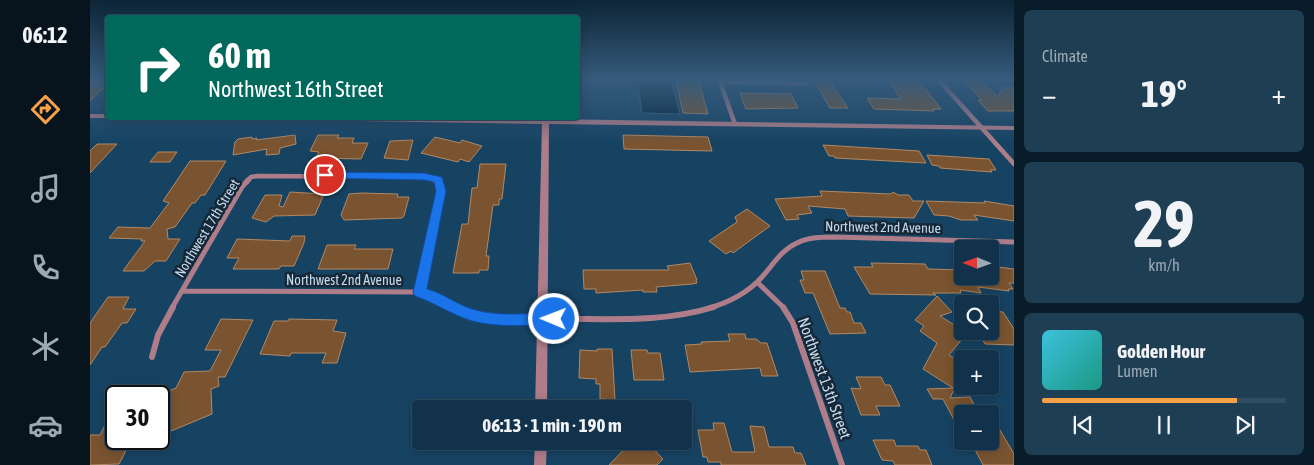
<!DOCTYPE html>
<meta charset="utf-8">
<style>
body{margin:0;font-family:"Asap Condensed",sans-serif;background:#1e3e54;color:#f1f3f6;height:100vh;display:flex;flex-direction:column;font-size:19px;white-space:nowrap}
*{box-sizing:border-box;margin:0}
p{font-size:16px;color:#9caab5}
.icon{flex:none;width:28px;height:28px;fill:none;stroke:currentColor;stroke-width:2;stroke-linecap:round;stroke-linejoin:round}
.map{position:relative;flex:1;overflow:hidden}
.panel{display:flex;flex-direction:column;gap:10px;padding:10px;background:#091c29;width:300px}
.panel>*{flex:none}
.top-card{position:absolute;left:15px;top:15px;width:475px;height:105px;border-radius:5px;box-shadow:0 2px 12px #0003,0 0 0 1px #304d62;background:#00695c;color:#fff;overflow:hidden}
.needle{width:32px;rotate:271deg}
.controls{position:absolute;left:864px;top:240px;display:grid;gap:10px}
.controls a{display:grid;place-items:center;width:45px;height:45px;border-radius:5px;background:#11324a;box-shadow:0 2px 12px #0003,0 0 0 1px #304d62;font-size:25px}
.speed{position:absolute;left:15px;top:385px;display:flex;gap:10px;font-size:25px;font-weight:700;text-align:center}
.speed>*{display:grid;place-content:center;width:65px;height:65px;border-radius:50%;background:#11324a;box-shadow:0 2px 12px #0003,0 0 0 1px #304d62;line-height:1}
.speed .limit{border:2px solid #111;border-radius:8px;background:#fff;color:#111}
.pin{position:absolute;display:grid;place-items:center;width:42px;height:42px;color:#fff;margin:-21px;border:2px solid #fff;border-radius:50%;box-shadow:0 1px 5px #0007}
.me{position:absolute;width:55px;margin:-28px;rotate:271deg;stroke-linejoin:round;filter:drop-shadow(0 0 4px #0008)}
.turn{display:flex;align-items:center;gap:18px;height:105px;padding:0 20px;font-size:22px}
.turn .icon{width:65px;height:65px;stroke-width:2.5}
.turn b{display:block;font-size:35px;line-height:42px}
.big{font-size:38px;font-weight:700;line-height:1.1}
.panel .widget{flex:1;display:flex;flex-direction:column;justify-content:center;gap:8px;min-width:0;padding:0 18px;border-radius:8px;background:#1e3e54}
.panel .dial{align-items:center;gap:0}
.dial b{font-size:65px;line-height:1}
.song{display:flex;align-items:center;gap:15px}
.cover{width:60px;height:60px;border-radius:8px;background:linear-gradient(135deg,hsl(190 70% 55%),hsl(170 70% 35%))}
.played{height:5px;border-radius:2px;background:linear-gradient(90deg,#f7a149 80%,#304d62 80%)}
.keys{display:flex;justify-content:space-around;direction:ltr}
.heat{display:flex;justify-content:space-between;align-items:center;font-size:28px;direction:ltr}
.trip{position:absolute;left:322px;top:400px;width:280px;height:50px;border-radius:5px;background:#11324a;box-shadow:0 2px 12px #0003,0 0 0 1px #304d62;font-weight:700;line-height:50px;text-align:center}
main{display:flex;flex:1;min-height:0}
.menu{display:flex;flex-direction:column;width:90px;justify-content:space-around;align-items:center;background:#07141e;color:#9caab5}
.menu .icon{width:35px;height:35px}
.menu .active{color:#f7a149}
.menu b{font-size:22px;color:#f1f3f6}
.map>svg:first-child{display:block}
.water{fill:#03253c;stroke:#3d5b71}
.building{fill:#7a5430;stroke:#b28863}
.lines{fill:none;stroke-linecap:round;stroke-linejoin:round}
.minor-far2{stroke:#af7d89;stroke-width:4.5}
.minor-far1{stroke:#af7d89;stroke-width:5}
.minor{stroke:#af7d89;stroke-width:6}
.tertiary{fill:#af7d89;fill-rule:evenodd}
.route{fill:#1a73e8;stroke:#114b97}
.labels{text-anchor:middle;dominant-baseline:central;stroke-width:5;stroke-linejoin:round;paint-order:stroke}
.street-label{font-size:14px;fill:#c3daed;stroke:#162837}
.near-street-label{font-size:16px;fill:#c3daed;stroke:#162837}
</style>
<main>
<nav class="menu">
<b>06:12</b>
<svg class="icon active" aria-label="directions" viewBox="0 0 24 24"><path d="M12 3l9 9-9 9-9-9zM9 14v-3h6M13 9l2 2-2 2"/></svg>
<svg class="icon" aria-label="music" viewBox="0 0 24 24"><path d="M9 18V5l10-2v13"/><circle cx="6" cy="18" r="3"/><circle cx="16" cy="16" r="3"/></svg>
<svg class="icon" aria-label="phone" viewBox="0 0 24 24"><path d="M5 4h4l2 5-3 2q2 4 5 5l2-3 5 2v4C11 20 4 13 5 4z"/></svg>
<svg class="icon" aria-label="climate" viewBox="0 0 24 24"><path d="M12 3v18M4 7l16 10M4 17L20 7"/></svg>
<svg class="icon" aria-label="car" viewBox="0 0 24 24"><path d="M5 17H2v-5l4-1 3-4h7l3 4 3 1v5h-3M9 17h6M6 11h13"/><circle cx="7" cy="17" r="2"/><circle cx="17" cy="17" r="2"/></svg>
</nav>
<div class="map">
<svg width="924" height="465" viewBox="0 0 924 465">
<rect width="100%" height="100%" fill="#174363"/>
<path class="water" d="M 547,79 L 581,79 L 590,114 L 552,113 Z"/>
<path class="building" d="M 0,79 L 18,79 L 18,89 L 12,89 L 0,101 Z
M 590,79 L 608,79 L 618,114 L 593,113 L 586,81 L 590,81 Z
M 723,79 L 738,79 L 758,108 L 740,108 Z
M 872,79 L 889,79 L 908,97 L 912,88 L 924,88 L 924,111 L 898,111 L 888,100 L 892,100 Z
M 798,80 L 825,80 L 830,82 L 851,109 L 843,109 L 844,111 L 784,109 L 777,98 L 811,99 Z
M 650,93 L 701,94 L 708,108 L 656,109 Z
M 205,135 L 206,144 L 190,148 L 189,154 L 176,155 L 177,149 L 143,155 L 145,142 L 148,139 L 162,137 L 162,139 L 167,138 L 166,140 Z
M 228,135 L 249,135 L 247,138 L 264,138 L 262,143 L 278,143 L 271,159 L 226,158 L 229,152 L 220,151 Z
M 533,135 L 618,137 L 622,151 L 534,149 Z
M 345,137 L 370,143 L 372,140 L 392,146 L 379,162 L 370,159 L 368,162 L 331,153 Z
M 323,140 L 318,160 L 294,158 L 300,141 Z
M 7,144 L 27,144 L 0,173 L 0,151 Z
M 733,145 L 829,151 L 836,163 L 745,158 L 744,156 L 739,156 Z
M 68,152 L 87,152 L 80,162 L 60,162 Z
M 837,155 L 899,159 L 906,170 L 900,170 L 902,172 L 850,168 L 849,166 L 842,165 Z
M 100,161 L 136,161 L 115,195 L 111,195 L 105,203 L 102,203 L 85,227 L 77,229 L 78,239 L 90,239 L 76,261 L 65,261 L 54,271 L 33,271 L 55,241 L 51,241 L 52,239 L 19,238 L 28,227 L 60,228 L 79,203 L 73,201 Z
M 390,164 L 416,164 L 412,199 L 409,199 L 409,205 L 403,205 L 396,256 L 399,256 L 398,270 L 389,270 L 389,273 L 363,273 L 372,224 L 378,224 L 382,188 L 387,188 Z
M 730,191 L 801,194 L 803,192 L 808,195 L 819,195 L 823,201 L 834,201 L 824,218 L 758,216 L 755,209 L 718,206 L 722,213 L 707,215 L 709,219 L 696,220 L 685,199 L 732,196 Z
M 200,192 L 234,194 L 225,215 L 184,216 L 176,222 L 162,218 L 175,195 L 192,195 L 189,206 L 193,207 Z
M 271,193 L 308,194 L 307,197 L 319,197 L 314,216 L 312,218 L 254,220 L 251,215 L 259,194 Z
M 836,201 L 895,203 L 894,201 L 924,206 L 924,221 L 884,215 L 888,220 L 871,220 L 859,216 L 844,215 Z
M 657,209 L 680,226 L 643,253 L 641,251 L 636,254 L 619,241 L 647,222 L 645,217 Z
M 202,236 L 215,236 L 214,243 L 204,266 L 191,266 L 189,269 L 143,269 L 149,258 L 137,258 L 147,239 L 200,241 Z
M 237,245 L 266,245 L 264,249 L 303,249 L 298,269 L 228,269 Z
M 600,263 L 607,280 L 606,280 L 607,283 L 602,284 L 566,287 L 567,292 L 553,292 L 553,290 L 506,293 L 506,289 L 494,289 L 493,270 L 579,270 L 577,266 Z
M 781,263 L 835,264 L 838,269 L 872,270 L 872,276 L 900,276 L 900,266 L 924,269 L 924,283 L 919,283 L 923,289 L 918,289 L 919,291 L 888,287 L 891,293 L 870,290 L 871,293 L 843,293 L 846,295 L 780,294 L 764,267 L 783,267 Z
M 711,271 L 735,271 L 750,308 L 755,308 L 757,312 L 760,312 L 764,323 L 771,323 L 776,333 L 740,334 L 723,293 L 715,293 L 710,280 L 714,280 Z
M 847,296 L 862,312 L 850,316 L 877,333 L 859,355 L 872,363 L 872,372 L 860,398 L 880,397 L 889,414 L 872,414 L 872,435 L 853,399 L 843,399 L 837,389 L 863,388 L 833,369 L 847,343 L 830,331 L 834,326 L 825,320 Z
M 18,297 L 39,297 L 33,309 L 46,309 L 37,323 L 32,323 L 15,347 L 12,347 L 0,365 L 0,323 Z
M 900,311 L 913,312 L 924,329 L 924,345 L 895,344 L 888,331 L 900,331 Z
M 131,319 L 163,320 L 135,377 L 128,377 L 129,386 L 121,389 L 122,414 L 69,436 L 69,395 L 86,388 L 94,372 L 120,371 L 131,350 L 115,350 Z
M 199,319 L 247,320 L 243,331 L 256,333 L 247,363 L 232,363 L 236,353 L 201,353 L 200,356 L 170,354 L 184,321 L 198,321 Z
M 638,334 L 655,334 L 656,339 L 666,339 L 671,343 L 677,343 L 688,376 L 672,376 L 670,368 L 600,372 L 595,345 L 612,344 L 611,342 L 640,341 Z
M 507,349 L 522,349 L 525,400 L 510,399 L 510,384 L 506,384 L 506,379 L 489,378 L 490,350 L 507,351 Z
M 541,350 L 557,350 L 558,353 L 570,353 L 574,380 L 544,380 Z
M 766,377 L 791,377 L 795,385 L 800,385 L 810,406 L 786,406 L 790,415 L 771,415 L 761,388 L 771,389 Z
M 26,403 L 26,439 L 42,439 L 29,464 L 0,465 L 0,435 L 10,435 Z
M 900,413 L 924,454 L 924,465 L 893,465 L 882,444 L 900,443 Z
M 623,423 L 634,423 L 642,452 L 665,452 L 660,426 L 674,427 L 679,447 L 703,447 L 705,453 L 711,453 L 716,465 L 631,465 L 631,462 L 618,462 L 617,457 L 613,457 L 608,430 L 624,430 Z
M 783,440 L 804,440 L 806,446 L 828,446 L 830,450 L 836,450 L 842,465 L 805,465 L 803,461 L 792,460 Z
M 542,441 L 556,441 L 573,459 L 567,465 L 519,465 Z"/>
<g class="lines">
<path class="minor-far2" d="M 629,79 L 645,124
M 848,79 L 924,164
M 631,82 L 716,83
M 157,182 L 161,177 L 167,176 L 335,177 L 348,182"/>
<path class="minor-far1" d="M 667,282 L 694,308
M 92,291 L 330,292 L 366,308
M 330,292 L 351,191 L 348,180
M 82,308 L 152,187 L 158,180
M 619,308 C 638,303 659,292 672,277 C 683,265 691,250 707,243 C 719,237 732,237 745,237 L 924,242"/>
<path class="minor" d="M 363,307 C 398,324 438,319 476,319 C 526,319 575,322 624,307
M 693,307 L 703,323 L 752,465
M 62,357 L 68,335 L 83,307"/>
<path class="tertiary" d="M 0,114 L 18,114 L 18,118 L 20,118 L 0,118 Z
M 200,118 L 322,118 L 452,119 L 453,118 L 459,118 L 459,119 L 924,126 L 924,130 L 459,124 L 457,409 L 445,409 L 452,124 L 204,120 Z
M 445,441 L 457,441 L 456,465 L 444,465 Z"/>
</g>
<linearGradient id="sky" x2="0" y2="1"><stop stop-color="#0d2536"/><stop offset="0.55" stop-color="#365b7c"/><stop offset="1" stop-color="#365b7c" stop-opacity="0"/></linearGradient>
<rect width="924" height="144" fill="url(#sky)"/>
<path class="route" d="M 235,172 L 334,173 L 352,177 L 356,191 L 337,289 C 353,293 366,304 382,309 C 408,317 437,313 464,313 L 468,315 L 470,319 L 468,323 L 464,325 C 437,325 408,328 382,321 C 362,315 345,303 325,296 L 323,292 L 346,191 L 344,182 L 334,180 L 231,178 L 230,175 Z"/>
<g class="labels">
<g class="street-label">
<text transform="translate(793 227) rotate(1)">Northwest 2nd Avenue</text>
<text transform="translate(117 228) rotate(-59)">Northwest 17th Street</text>
<text x="254" y="280">Northwest 2nd Avenue</text>
</g>
<g class="near-street-label">
<text transform="translate(735 378) rotate(70)">Northwest 13th Street</text>
</g>
</g>
</svg>
<div class="controls">
<a><svg class="needle" viewBox="-14 -14 28 28"><path d="M0-13l5 13h-10z" fill="#e53935"/><path d="M0 13l5-13h-10z" fill="#9caab5"/></svg></a>
<a><svg class="icon" aria-label="search" viewBox="0 0 24 24"><circle cx="10" cy="10" r="6"/><path d="M15 15l6 6"/></svg></a>
<a>+</a>
<a>−</a>
</div>
<div class="speed"><div class="limit">30</div></div>
<div class="pin" style="left:235px;top:175px;background:#d93025"><svg class="icon" aria-label="arrive" viewBox="0 0 24 24"><path d="M6 21V4h12l-3 4 3 4H6"/></svg></div>
<svg class="me" style="left:464px;top:319px" viewBox="-20 -20 40 40"><circle r="17" fill="#1a73e8" stroke="#fff" stroke-width="3"/><path d="M0-11L8 9 0 5-8 9z" fill="#fff"/></svg>
<div class="trip">06:13 · 1 min · 190 m</div>
<div class="top-card">
<div class="turn"><svg class="icon" aria-label="right" viewBox="0 0 24 24"><path d="M7 20v-9h11M14 6l5 5-5 5"/></svg><div><b>60 m</b>Northwest 16th Street</div></div>
</div>
</div>
<section class="panel">
<div class="widget"><p>Climate</p>
<div class="heat"><a>−</a><b class="big">19°</b><a>+</a></div>
</div>
<div class="widget dial"><b>29</b><p>km/h</p></div>
<div class="widget">
<div class="song"><i class="cover"></i><div><b>Golden Hour</b><p>Lumen</p></div></div>
<div class="played"></div>
<div class="keys"><svg class="icon" aria-label="previous" viewBox="0 0 24 24"><path d="M18 5L8 12l10 7zM5 5v14"/></svg><svg class="icon" aria-label="pause" viewBox="0 0 24 24"><path d="M8 5v14M16 5v14"/></svg><svg class="icon" aria-label="next" viewBox="0 0 24 24"><path d="M6 5l10 7-10 7zM19 5v14"/></svg></div>
</div>
</section>
</main>
